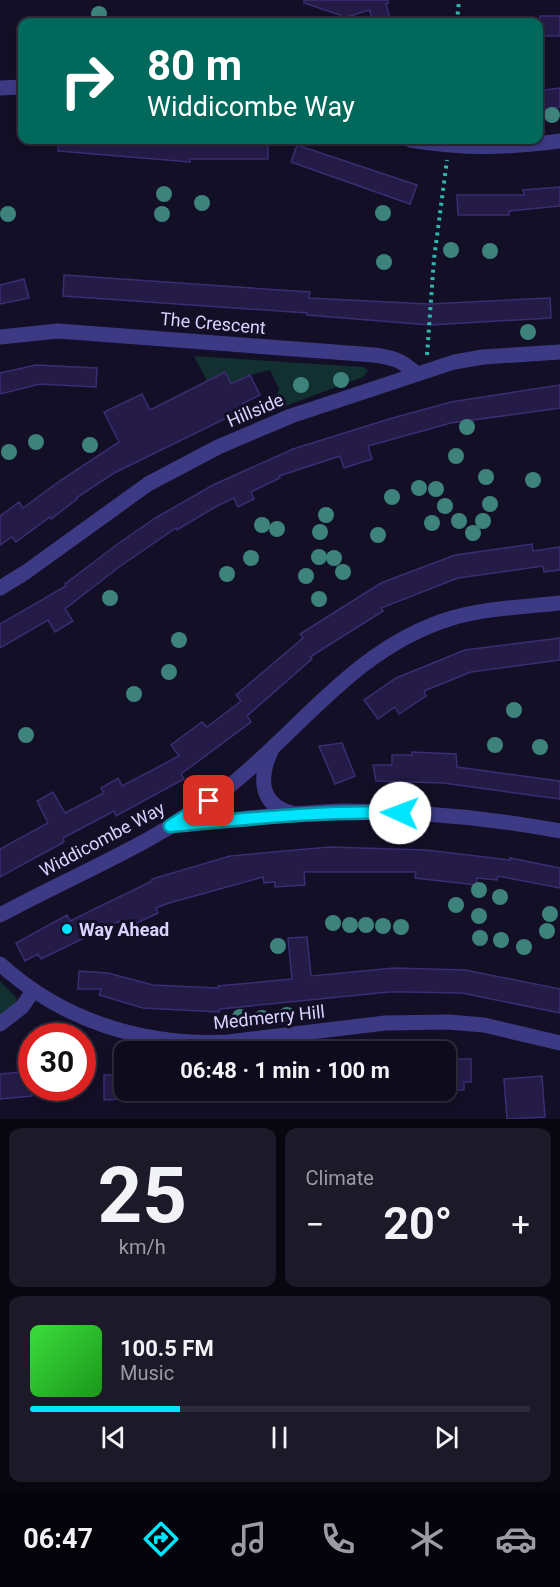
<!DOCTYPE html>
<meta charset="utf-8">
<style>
body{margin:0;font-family:Roboto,sans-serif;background:#1c1929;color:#f1f3f6;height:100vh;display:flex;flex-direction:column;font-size:22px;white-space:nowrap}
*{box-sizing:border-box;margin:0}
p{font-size:20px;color:#9b9ba3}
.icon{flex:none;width:33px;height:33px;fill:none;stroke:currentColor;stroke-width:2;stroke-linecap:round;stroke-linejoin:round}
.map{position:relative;height:1119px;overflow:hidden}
.panel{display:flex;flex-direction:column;gap:9px;padding:9px;background:#08060f;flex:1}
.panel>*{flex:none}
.guide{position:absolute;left:18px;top:18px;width:525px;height:126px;border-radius:12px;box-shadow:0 3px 9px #0003,0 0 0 2px #2e2b3b;background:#00695c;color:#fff;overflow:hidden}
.speed{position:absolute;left:18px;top:1023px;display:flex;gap:12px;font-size:30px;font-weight:700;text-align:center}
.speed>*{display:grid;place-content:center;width:78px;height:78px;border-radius:50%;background:#0e0b1c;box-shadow:0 3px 9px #0003,0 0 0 2px #2e2b3b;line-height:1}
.speed .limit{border:9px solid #d22;background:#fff;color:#111}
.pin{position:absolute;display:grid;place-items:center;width:51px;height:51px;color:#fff;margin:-26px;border-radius:12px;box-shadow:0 3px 9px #0006}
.me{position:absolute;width:66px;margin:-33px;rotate:272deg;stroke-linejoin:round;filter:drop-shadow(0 0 4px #0008)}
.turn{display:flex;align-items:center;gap:21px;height:126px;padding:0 30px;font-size:27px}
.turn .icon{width:78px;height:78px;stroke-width:2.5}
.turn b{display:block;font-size:42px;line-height:51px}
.big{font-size:45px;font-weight:700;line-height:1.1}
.panel .widget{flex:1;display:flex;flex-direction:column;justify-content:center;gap:9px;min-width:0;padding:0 21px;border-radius:12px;background:#1c1929}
.panel .dial{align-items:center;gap:0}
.dial b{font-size:78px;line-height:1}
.song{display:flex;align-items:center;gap:18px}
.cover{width:72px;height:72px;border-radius:9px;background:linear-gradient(135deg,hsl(120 70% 55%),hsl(120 70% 35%))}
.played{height:6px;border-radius:3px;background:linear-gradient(90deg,#00e5ff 30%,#2e2b3b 30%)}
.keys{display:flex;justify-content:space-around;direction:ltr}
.heat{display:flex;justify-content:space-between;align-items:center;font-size:33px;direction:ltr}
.panel .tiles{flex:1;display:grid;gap:9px;grid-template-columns:1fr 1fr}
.widget:last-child{grid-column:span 2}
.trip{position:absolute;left:114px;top:1041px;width:342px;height:60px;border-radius:12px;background:#0e0b1c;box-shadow:0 3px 9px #0003,0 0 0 2px #2e2b3b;font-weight:700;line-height:60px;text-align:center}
.tabs{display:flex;height:96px;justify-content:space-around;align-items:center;background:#06040b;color:#9b9ba3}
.tabs .icon{width:42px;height:42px}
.tabs .current{color:#00e5ff}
.tabs b{font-size:27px;color:#f1f3f6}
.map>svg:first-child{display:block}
.green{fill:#12302f}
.building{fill:#241b47;stroke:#3b2d73;stroke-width:1.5}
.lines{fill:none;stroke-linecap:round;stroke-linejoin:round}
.path{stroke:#2fb8b0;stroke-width:4;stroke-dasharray:3 4.5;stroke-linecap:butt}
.minor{stroke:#3d3a85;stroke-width:15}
.tree{fill:#3d827b}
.route-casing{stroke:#0095a6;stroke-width:15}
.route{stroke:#00e5ff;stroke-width:10}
.poi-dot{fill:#00e5ff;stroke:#130f26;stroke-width:2}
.labels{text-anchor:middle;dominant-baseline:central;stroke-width:6;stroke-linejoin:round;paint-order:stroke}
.street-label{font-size:18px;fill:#d9d4ff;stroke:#130f26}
.poi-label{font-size:18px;font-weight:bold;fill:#d9d4ff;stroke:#130f26;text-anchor:start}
</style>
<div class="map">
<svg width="560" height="1119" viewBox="0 0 560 1119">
<rect width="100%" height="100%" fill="#130f26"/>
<path class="green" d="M 194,356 L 364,367 L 368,371 L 363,377 L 272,411 L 279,389 L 270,370 L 250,375 L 231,384 L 225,373 L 207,381 Z
M 0,981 L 17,998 L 15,1007 L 0,1018 Z"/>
<path class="building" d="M 304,0 L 388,0 L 388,3 L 386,4 L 391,22 L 374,22 L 369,10 L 341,19 L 340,15 L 304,3 Z
M 540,16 L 560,16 L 560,36 L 540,36 Z
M 560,88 L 560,107 L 538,111 L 538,91 Z
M 58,140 L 168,140 L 216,143 L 216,140 L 268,140 L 268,159 L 190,159 L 190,162 L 58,151 Z
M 297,145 L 417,185 L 410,204 L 291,162 Z
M 560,187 L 560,206 L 509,211 L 509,215 L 458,215 L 457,195 L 524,195 L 523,190 Z
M 64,275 L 310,292 L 309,298 L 429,304 L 550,298 L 551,318 L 430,325 L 307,315 L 307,313 L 63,296 Z
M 24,279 L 29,298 L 0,304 L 0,285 Z
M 36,365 L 97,368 L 96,387 L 40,384 L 0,394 L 0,373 Z
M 225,372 L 231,384 L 250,375 L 260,395 L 242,404 L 245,409 L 114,473 L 76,498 L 77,499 L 51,519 L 50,517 L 16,542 L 12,537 L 0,545 L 0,516 L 19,502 L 23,508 L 61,480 L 119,442 L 104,412 L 142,394 L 150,410 Z
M 560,385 L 560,408 L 451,423 L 368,446 L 372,459 L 344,468 L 340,456 L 279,476 L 280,478 L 251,492 L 254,499 L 238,507 L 234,498 L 217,506 L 177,530 L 176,528 L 119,567 L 65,609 L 73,621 L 55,632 L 48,620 L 0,648 L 0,624 L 66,586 L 65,584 L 119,543 L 157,517 L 213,485 L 293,449 L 389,419 L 451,402 Z
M 532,544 L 533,551 L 560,547 L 560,570 L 544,572 L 543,566 L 458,578 L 381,608 L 383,611 L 310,657 L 312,659 L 247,716 L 251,722 L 181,774 L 184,779 L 116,816 L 114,811 L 63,838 L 64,842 L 0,877 L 0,849 L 48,823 L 37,801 L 53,792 L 65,813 L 104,793 L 101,788 L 118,778 L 122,786 L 179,756 L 171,745 L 202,722 L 207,727 L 241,701 L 236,695 L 303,638 L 300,634 L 381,583 L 455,555 Z
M 560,638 L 560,660 L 471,672 L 424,691 L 426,696 L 399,714 L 395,707 L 378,719 L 364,700 L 396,678 L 465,650 Z
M 342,743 L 355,776 L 335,784 L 319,746 Z
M 412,752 L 456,754 L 457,767 L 560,781 L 560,799 L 443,783 L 376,781 L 373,765 L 392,765 L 392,755 L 412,755 Z
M 329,847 L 426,850 L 510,860 L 510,858 L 560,868 L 560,888 L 498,876 L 497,880 L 477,878 L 476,885 L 415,878 L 416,872 L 304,872 L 305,885 L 275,887 L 275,882 L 264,883 L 263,877 L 169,903 L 156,908 L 158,913 L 124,929 L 119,921 L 41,959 L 38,954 L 25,961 L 16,943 L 67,915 L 70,921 L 152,881 L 152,879 L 230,856 Z
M 307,937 L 311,976 L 394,968 L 465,970 L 560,989 L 560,1013 L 462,993 L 406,992 L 389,992 L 220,1009 L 219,1012 L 143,1008 L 99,995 L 101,989 L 78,989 L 79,971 L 108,973 L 153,985 L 218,988 L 218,986 L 292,979 L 288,938 Z
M 446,1059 L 471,1059 L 471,1082 L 464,1082 L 464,1090 L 446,1090 Z
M 32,1071 L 32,1096 L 0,1099 L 0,1074 Z
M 104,1075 L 124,1075 L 124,1099 L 104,1100 Z
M 542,1076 L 545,1117 L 507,1119 L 504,1079 Z"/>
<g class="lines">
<path class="path" d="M 457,22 L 459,0
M 427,355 L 434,259 L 447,160"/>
<path class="minor" d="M 0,88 L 22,87
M 410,140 C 464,149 506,148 560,141
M 0,337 L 58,331 L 374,355 C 395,358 401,360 417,374
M 0,588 L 26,572 L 148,484 L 218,447 L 291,416 L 454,362 L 483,357 L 560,352
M 271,751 C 259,777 259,805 292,813
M 173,825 C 231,821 289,812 346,811 C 418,811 490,818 560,831
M 0,915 C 74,875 155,843 222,792 C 300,732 353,648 452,618 C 487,608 524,607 560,603
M 0,964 C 63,1021 143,1046 228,1042 L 385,1023 L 448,1022 L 484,1025 L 560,1043
M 0,1024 L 22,1007 L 33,991"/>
</g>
<g class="tree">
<circle cx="99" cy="14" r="8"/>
<circle cx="552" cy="115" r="8"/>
<circle cx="164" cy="194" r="8"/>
<circle cx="202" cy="203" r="8"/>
<circle cx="383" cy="213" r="8"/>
<circle cx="8" cy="214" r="8"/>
<circle cx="162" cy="214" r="8"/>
<circle cx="451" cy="250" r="8"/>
<circle cx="490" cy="251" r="8"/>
<circle cx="384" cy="262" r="8"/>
<circle cx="528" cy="332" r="8"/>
<circle cx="341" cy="380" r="8"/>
<circle cx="301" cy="385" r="8"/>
<circle cx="467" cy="427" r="8"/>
<circle cx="36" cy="442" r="8"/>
<circle cx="90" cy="445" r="8"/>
<circle cx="9" cy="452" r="8"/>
<circle cx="456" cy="456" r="8"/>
<circle cx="486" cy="477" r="8"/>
<circle cx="533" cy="480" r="8"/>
<circle cx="419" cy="488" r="8"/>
<circle cx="436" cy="489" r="8"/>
<circle cx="392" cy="497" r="8"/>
<circle cx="490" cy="504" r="8"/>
<circle cx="445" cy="506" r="8"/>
<circle cx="326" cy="515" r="8"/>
<circle cx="459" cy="521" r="8"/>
<circle cx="483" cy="521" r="8"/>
<circle cx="432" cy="523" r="8"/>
<circle cx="262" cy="525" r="8"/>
<circle cx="277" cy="529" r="8"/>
<circle cx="320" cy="532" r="8"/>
<circle cx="473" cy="533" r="8"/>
<circle cx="378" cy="535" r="8"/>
<circle cx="319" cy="557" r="8"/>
<circle cx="251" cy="558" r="8"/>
<circle cx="334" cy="558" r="8"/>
<circle cx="343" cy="572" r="8"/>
<circle cx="227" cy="574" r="8"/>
<circle cx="306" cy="576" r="8"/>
<circle cx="110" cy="598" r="8"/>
<circle cx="319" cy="599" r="8"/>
<circle cx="179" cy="640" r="8"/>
<circle cx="169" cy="672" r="8"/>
<circle cx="134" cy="694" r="8"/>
<circle cx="514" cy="710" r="8"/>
<circle cx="26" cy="735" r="8"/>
<circle cx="495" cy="745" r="8"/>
<circle cx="540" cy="747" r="8"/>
<circle cx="479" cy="890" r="8"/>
<circle cx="500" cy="897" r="8"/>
<circle cx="456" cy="905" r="8"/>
<circle cx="550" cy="914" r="8"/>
<circle cx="479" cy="916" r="8"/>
<circle cx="333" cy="923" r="8"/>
<circle cx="350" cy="925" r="8"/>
<circle cx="366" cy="925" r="8"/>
<circle cx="383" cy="926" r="8"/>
<circle cx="401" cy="927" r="8"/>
<circle cx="547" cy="931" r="8"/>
<circle cx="480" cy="938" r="8"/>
<circle cx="501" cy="940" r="8"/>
<circle cx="278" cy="946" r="8"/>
<circle cx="524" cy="947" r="8"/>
<circle cx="287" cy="1015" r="8"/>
<circle cx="240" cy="1017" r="8"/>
<circle cx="262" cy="1018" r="8"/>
</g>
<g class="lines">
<defs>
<path id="route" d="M 209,801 L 170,826 C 247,819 323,810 400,813"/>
</defs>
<use href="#route" class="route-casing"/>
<use href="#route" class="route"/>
</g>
<circle class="poi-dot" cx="67" cy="929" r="6"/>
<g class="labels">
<g class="street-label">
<text transform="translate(213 323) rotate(5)">The Crescent</text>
<text transform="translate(255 410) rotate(-23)">Hillside</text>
<text transform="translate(102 839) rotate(-28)">Widdicombe Way</text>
<text transform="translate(269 1017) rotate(-6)">Medmerry Hill</text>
</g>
<g class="poi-label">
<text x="79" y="929">Way Ahead</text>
</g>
</g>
</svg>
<div class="speed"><div class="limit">30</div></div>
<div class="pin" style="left:209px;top:801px;background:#d93025"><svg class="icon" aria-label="arrive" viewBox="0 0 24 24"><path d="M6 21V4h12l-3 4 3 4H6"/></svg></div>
<svg class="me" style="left:400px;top:813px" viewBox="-20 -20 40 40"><circle r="19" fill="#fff"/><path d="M0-13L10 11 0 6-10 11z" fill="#00e5ff"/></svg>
<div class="trip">06:48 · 1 min · 100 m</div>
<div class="guide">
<div class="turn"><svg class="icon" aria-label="right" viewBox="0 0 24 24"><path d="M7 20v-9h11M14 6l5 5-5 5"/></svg><div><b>80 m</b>Widdicombe Way</div></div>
</div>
</div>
<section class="panel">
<div class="tiles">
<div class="widget dial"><b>25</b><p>km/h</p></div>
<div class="widget"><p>Climate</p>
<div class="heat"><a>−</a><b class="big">20°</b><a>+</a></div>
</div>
<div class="widget">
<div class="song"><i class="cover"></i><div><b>100.5 FM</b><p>Music</p></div></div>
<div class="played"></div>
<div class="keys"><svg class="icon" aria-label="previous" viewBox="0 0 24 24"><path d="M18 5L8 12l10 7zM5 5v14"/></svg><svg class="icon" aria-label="pause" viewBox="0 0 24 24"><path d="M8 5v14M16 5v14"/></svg><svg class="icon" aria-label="next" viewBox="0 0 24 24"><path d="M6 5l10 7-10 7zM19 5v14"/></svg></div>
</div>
</div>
</section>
<nav class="tabs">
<b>06:47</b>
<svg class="icon current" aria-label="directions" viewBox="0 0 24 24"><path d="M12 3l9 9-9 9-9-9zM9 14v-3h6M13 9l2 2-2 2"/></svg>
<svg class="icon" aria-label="music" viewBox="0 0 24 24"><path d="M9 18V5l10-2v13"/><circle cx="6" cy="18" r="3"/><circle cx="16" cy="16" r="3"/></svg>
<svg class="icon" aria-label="phone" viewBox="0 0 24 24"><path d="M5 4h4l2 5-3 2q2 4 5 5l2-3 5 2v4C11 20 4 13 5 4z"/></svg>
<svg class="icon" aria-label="climate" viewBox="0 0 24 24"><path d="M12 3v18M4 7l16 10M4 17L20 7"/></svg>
<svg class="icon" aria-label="car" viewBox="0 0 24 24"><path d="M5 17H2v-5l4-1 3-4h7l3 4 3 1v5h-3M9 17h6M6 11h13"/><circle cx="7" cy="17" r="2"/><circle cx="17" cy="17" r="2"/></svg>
</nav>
